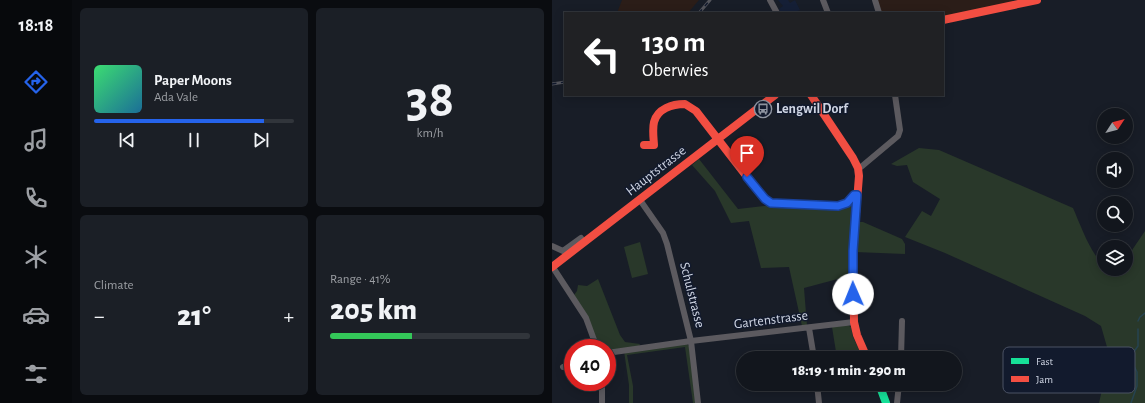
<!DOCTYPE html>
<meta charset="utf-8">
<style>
body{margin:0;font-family:"Alegreya Sans",sans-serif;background:#1b1f26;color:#f1f3f6;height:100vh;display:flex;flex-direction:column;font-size:15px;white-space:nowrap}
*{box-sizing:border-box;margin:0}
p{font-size:13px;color:#9c9fa4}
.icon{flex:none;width:22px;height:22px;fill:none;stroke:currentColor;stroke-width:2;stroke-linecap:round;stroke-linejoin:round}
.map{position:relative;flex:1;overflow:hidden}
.drawer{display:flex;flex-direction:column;gap:8px;padding:8px;background:#0a0c10;width:480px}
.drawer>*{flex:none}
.hud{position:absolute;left:12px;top:12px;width:380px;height:84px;border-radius:0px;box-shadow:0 2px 10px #0003,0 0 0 1px #31353b;background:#202124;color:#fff;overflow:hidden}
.needle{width:26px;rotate:54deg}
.tools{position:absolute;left:545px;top:108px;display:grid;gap:8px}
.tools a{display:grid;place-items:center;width:36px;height:36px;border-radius:50%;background:#12161d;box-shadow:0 2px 10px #0003,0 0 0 1px #31353b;font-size:20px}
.speed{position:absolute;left:12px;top:339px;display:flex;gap:8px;font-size:20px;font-weight:700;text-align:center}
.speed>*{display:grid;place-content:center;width:52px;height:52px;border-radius:50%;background:#12161d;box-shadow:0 2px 10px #0003,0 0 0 1px #31353b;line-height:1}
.speed .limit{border:6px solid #d22;background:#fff;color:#111}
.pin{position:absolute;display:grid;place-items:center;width:34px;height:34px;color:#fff;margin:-41px -17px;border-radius:50% 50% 50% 0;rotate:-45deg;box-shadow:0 0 4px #0007}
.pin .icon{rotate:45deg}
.me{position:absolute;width:44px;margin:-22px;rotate:359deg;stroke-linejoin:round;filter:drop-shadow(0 0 3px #0008)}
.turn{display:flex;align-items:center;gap:14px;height:84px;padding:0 12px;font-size:18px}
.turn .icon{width:52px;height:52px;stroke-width:2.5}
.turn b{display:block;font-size:28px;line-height:34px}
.big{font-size:30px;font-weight:800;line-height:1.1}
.drawer .tile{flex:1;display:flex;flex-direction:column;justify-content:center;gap:6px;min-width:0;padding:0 14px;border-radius:6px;background:#1b1f26}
.drawer .dial{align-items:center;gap:0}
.dial b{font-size:52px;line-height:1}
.song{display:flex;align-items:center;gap:12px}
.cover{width:48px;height:48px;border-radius:6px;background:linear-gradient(135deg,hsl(140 70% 55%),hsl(200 70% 35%))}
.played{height:4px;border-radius:2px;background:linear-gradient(90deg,#2563eb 85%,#31353b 85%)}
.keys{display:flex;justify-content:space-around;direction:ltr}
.heat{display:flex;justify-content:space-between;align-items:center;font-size:22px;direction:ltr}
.charge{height:6px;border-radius:3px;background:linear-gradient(90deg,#34c759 41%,#31353b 0)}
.drawer .tiles{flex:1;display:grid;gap:8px;grid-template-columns:repeat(2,1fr)}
.trip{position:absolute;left:184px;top:351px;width:226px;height:40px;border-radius:20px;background:#12161d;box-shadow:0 2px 10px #0003,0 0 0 1px #31353b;font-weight:800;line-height:40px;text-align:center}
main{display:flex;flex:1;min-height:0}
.dock{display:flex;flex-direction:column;width:72px;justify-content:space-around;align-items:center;background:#07090c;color:#9c9fa4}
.dock .icon{width:28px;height:28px}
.dock .on{color:#2563eb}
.dock b{font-size:18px;color:#f1f3f6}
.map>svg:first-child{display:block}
.built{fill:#151f36}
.industrial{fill:#2b1d18}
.green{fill:#29382a}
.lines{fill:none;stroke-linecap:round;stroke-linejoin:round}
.stream{stroke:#264351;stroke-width:1.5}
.street{stroke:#5c5a5f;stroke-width:6}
.fast{stroke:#16e098;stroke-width:8}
.jam{stroke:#f24e42;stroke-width:8}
.rail-casing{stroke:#54555c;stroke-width:3}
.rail{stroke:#121a2d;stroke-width:1.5;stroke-dasharray:4.5;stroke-linecap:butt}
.route-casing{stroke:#184099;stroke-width:10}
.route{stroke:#2563eb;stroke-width:7}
.labels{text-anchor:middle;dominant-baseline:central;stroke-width:3;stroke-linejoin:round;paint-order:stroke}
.poi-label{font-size:14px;font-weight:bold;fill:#cfd5e3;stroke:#121a2d;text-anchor:start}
.street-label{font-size:14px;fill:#cfd5e3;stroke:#121a2d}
.key{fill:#121a2d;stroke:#4b5264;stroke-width:1}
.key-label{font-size:11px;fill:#cfd5e3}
</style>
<main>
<nav class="dock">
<b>18:18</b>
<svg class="icon on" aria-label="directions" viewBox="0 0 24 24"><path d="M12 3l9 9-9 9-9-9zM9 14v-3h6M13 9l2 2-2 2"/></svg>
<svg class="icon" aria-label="music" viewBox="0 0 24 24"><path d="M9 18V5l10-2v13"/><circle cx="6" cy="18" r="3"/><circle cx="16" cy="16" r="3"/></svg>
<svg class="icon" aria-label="phone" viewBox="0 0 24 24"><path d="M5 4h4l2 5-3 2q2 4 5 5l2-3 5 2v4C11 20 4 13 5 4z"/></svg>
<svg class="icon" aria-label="climate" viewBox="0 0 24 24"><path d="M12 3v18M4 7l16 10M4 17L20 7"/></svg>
<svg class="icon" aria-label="car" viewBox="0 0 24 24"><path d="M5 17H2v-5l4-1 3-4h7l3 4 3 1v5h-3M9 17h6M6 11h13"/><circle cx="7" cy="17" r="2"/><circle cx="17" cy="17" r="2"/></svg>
<svg class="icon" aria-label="filters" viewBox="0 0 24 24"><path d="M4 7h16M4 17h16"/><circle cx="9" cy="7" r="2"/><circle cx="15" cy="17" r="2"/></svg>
</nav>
<section class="drawer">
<div class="tiles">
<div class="tile">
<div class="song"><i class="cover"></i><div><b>Paper Moons</b><p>Ada Vale</p></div></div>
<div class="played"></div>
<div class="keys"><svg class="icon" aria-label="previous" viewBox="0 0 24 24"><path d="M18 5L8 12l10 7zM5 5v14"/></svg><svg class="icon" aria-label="pause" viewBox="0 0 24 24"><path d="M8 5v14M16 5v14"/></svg><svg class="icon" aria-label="next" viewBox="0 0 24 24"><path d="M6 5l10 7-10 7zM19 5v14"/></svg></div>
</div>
<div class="tile dial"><b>38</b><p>km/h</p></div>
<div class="tile"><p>Climate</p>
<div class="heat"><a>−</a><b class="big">21°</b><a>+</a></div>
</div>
<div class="tile"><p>Range · 41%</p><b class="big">205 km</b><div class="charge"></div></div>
</div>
</section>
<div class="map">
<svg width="593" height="403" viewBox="0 0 593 403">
<rect width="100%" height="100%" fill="#181d27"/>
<path class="built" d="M 226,0 L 236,0 L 238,3 L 243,0 L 248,10 L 240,13 L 229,13 L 227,9 L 231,6 Z"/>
<path class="industrial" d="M 70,0 L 147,0 L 136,13 L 65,13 Z
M 323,0 L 461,0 L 462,5 L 391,20 L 391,13 L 327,13 Z"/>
<path class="green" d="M 367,148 L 387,150 L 521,208 C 528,224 539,255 552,265 L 552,269 L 557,269 L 563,274 L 567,269 L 574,269 L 574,259 L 593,231 L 593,403 L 547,403 L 554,372 L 555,347 L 549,326 L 533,316 L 393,253 L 353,237 L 370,211 L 379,216 L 388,199 L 361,182 L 355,165 L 345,166 L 339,164 Z
M 147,159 L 186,209 L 220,205 L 285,207 L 301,199 L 297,276 L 252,288 L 255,326 L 250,326 L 237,267 L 209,268 L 197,221 L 179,223 L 163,191 L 140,165 Z
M 307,222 L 311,222 L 350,239 L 353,244 L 353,254 L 303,252 Z
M 88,242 L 96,274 L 80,278 L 72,247 Z
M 46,279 L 68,335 L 73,342 L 88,344 L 87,346 L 55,351 L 55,348 L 47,348 L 22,295 L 25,291 L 26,285 L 35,286 Z
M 295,325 L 299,327 L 301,337 L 311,358 L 285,358 L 280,327 Z
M 135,344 L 137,346 L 145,403 L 141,403 L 133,347 L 75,355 L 81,386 L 81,403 L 77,403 L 77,385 L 72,351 Z"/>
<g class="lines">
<path class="stream" d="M 586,321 L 588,317 L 593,313
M 579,403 L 585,386 L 585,372 L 579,360 L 581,353 L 586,346 L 586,329"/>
<path class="street" d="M 218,0 L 225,13
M 271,0 L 276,13
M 323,0 L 327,13
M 306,168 L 309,167 L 346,136 L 348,130 L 343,95
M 88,200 L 111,233 L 115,244 L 139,341 L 146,403
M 0,246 L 11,251 L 29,238
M 0,266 L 34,318 L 45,348
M 257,328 L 262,358
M 55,353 L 139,341 L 302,322
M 349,358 L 350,321
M 11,367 L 21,363
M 265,384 L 267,403
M 50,403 L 50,382
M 345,403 L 347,384"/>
<path class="fast" d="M 327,384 L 334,403"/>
<path class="jam" d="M 391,20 L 485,0
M 259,95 L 301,158 L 306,168 L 307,176 L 301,251 L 302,322 L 305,335 L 315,358
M 92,145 L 102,145 C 101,130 98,116 114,108 C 120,105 126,104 133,104 L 144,111 L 206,191 L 213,199 L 219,203 L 286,206 L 295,203 L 302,195 L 305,195
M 0,267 L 223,95"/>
<defs>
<path id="rail" d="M 147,13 L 158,0
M 0,84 L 13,82"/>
</defs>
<use href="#rail" class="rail-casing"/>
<use href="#rail" class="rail"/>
</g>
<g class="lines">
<defs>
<path id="route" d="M 195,177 L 213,199 L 219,203 L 286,206 L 295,203 L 302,195 L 305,195 L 301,251 L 301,294"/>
</defs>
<use href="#route" class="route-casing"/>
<use href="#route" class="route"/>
</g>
<defs>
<symbol id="bus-ring" viewBox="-11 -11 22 22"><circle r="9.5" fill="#121a2d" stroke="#8f95a1" stroke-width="1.5"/><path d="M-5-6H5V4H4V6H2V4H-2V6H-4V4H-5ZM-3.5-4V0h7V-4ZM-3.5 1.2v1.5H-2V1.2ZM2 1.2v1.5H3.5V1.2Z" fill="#8f95a1"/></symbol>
</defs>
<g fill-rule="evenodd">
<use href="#bus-ring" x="201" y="99" width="20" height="20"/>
</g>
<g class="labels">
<g class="poi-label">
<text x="224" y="109">Lengwil Dorf</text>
</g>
<g class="street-label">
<text transform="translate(104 171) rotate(-38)">Hauptstrasse</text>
<text transform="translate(140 295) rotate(76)">Schulstrasse</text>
<text transform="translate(219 320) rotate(-7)">Gartenstrasse</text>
</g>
</g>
<rect x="451" y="347" width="132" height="46" rx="6" class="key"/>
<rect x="459" y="358" width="18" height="6" fill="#16e098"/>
<rect x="459" y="376" width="18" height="6" fill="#f24e42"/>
<g class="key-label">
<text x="484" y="365">Fast</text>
<text x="484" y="383">Jam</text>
</g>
</svg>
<div class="tools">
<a><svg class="needle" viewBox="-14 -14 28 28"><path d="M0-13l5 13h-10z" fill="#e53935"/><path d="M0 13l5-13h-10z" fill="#9c9fa4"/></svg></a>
<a><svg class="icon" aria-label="sound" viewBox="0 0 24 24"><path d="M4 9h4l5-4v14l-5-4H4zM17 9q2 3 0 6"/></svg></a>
<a><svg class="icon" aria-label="search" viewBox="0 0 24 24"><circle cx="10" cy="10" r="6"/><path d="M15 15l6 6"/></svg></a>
<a><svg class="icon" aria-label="layers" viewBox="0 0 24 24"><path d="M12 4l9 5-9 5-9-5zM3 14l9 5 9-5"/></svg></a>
</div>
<div class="speed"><div class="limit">40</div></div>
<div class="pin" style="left:195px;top:177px;background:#d93025"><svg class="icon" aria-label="arrive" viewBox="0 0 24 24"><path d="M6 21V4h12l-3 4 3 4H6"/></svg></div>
<svg class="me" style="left:301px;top:294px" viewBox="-20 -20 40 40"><circle r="19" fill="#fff"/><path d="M0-13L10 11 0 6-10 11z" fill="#2563eb"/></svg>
<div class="trip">18:19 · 1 min · 290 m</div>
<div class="hud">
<div class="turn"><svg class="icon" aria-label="left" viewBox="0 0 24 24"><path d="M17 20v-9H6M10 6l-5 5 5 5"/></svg><div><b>130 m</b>Oberwies</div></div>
</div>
</div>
</main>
